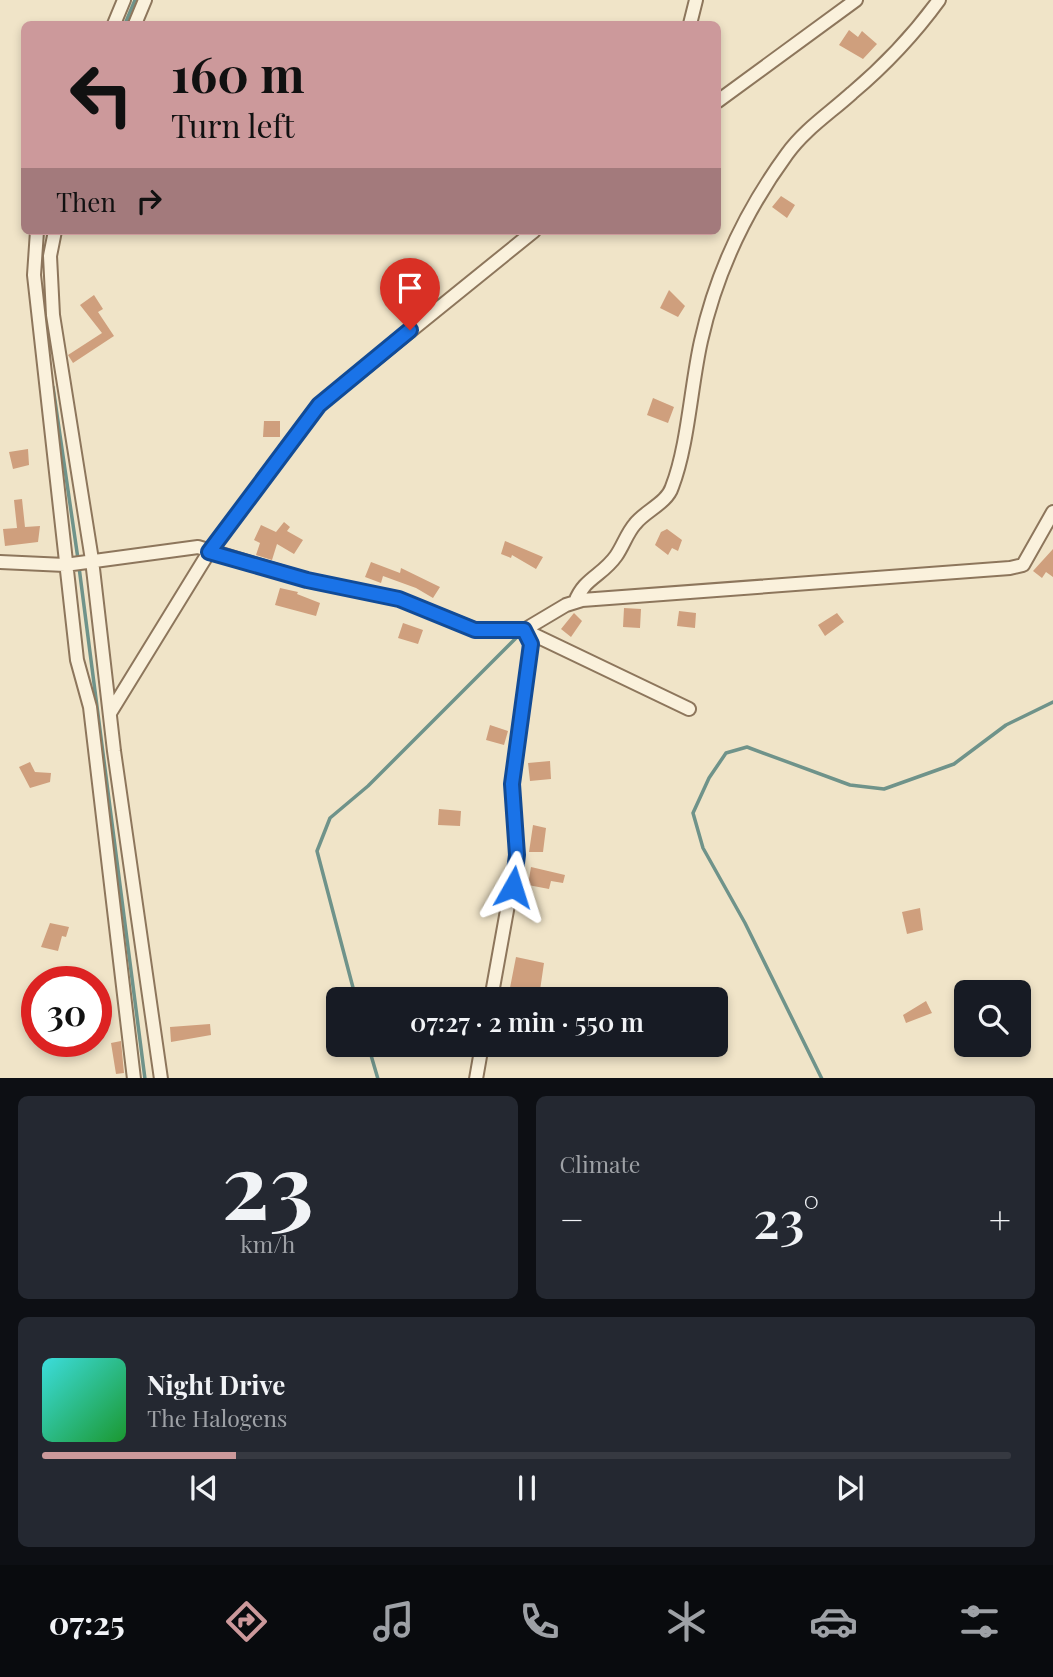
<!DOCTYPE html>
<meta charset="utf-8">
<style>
body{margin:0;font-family:"Playfair Display",serif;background:#242831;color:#f1f3f6;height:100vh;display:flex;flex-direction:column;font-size:26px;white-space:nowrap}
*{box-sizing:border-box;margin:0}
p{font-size:23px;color:#9ea1a6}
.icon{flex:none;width:38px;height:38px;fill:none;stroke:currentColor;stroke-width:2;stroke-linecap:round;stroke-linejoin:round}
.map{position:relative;height:1078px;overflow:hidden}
.drawer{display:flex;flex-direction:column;gap:18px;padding:18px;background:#0d0f14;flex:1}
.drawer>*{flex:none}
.guide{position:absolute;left:21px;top:21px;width:700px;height:214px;border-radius:10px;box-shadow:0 4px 10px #0003;background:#cc999b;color:#111;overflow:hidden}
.fabs{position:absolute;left:954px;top:980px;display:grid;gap:14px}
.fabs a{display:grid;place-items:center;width:77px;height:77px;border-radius:10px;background:#171b24;box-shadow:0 4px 10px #0003;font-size:35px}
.speed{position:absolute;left:21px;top:966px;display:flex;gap:14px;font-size:35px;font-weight:700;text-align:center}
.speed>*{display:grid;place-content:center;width:91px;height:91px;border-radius:50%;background:#171b24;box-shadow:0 4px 10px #0003;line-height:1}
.speed .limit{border:10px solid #d22;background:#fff;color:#111}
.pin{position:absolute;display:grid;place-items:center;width:60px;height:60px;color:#fff;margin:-72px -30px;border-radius:50% 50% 50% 0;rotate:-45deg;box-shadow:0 0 7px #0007}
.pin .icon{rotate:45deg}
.me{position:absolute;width:77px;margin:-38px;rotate:6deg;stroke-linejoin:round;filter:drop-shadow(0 0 5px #0008)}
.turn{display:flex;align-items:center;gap:24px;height:147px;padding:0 35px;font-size:32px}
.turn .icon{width:91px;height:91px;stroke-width:2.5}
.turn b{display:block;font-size:49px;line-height:60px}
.then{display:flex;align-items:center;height:66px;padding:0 35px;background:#0003;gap:14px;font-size:26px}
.big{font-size:52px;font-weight:600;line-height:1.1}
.drawer .tile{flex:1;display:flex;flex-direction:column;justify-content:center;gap:10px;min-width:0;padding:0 24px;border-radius:10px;background:#242831}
.drawer .dial{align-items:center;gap:0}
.dial b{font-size:91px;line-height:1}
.song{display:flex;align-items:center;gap:21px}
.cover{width:84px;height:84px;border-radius:10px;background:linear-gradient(135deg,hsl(180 70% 55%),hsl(130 70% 35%))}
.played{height:7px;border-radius:4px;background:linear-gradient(90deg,#cc999b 20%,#363941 20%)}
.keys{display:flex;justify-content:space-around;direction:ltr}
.heat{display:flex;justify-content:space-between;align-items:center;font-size:38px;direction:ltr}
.drawer .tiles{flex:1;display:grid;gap:18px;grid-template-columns:1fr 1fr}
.tile:last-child{grid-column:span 2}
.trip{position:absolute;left:326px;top:987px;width:402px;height:70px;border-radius:10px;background:#171b24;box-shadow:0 4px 10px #0003;font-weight:600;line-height:70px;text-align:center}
.menu{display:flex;height:112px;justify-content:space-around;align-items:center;background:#090b0e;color:#9ea1a6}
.menu .icon{width:49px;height:49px}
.menu .current{color:#cc999b}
.menu b{font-size:32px;color:#f1f3f6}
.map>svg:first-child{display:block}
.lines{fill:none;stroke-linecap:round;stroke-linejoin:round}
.stream{stroke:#6f938a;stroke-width:3.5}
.building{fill:#cf9f7d}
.minor-casing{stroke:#8d765c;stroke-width:16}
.minor{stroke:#faf1dc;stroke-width:12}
.route-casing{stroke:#114b97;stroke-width:18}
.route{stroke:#1a73e8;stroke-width:12}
</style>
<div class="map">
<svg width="1053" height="1079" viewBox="0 0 1053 1079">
<rect width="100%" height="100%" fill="#f0e4c8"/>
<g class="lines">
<path class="stream" d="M 125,24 L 135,0
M 53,387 L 78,559
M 79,567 L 145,1079
M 356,999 L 317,851 L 330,818 L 368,786 L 516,638
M 368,1045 L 378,1079
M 822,1079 L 745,923 L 703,848 L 693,813 L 709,778 L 726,753 L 747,747 L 850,785 L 884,789 L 954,764 L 1006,725 L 1053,702"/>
</g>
<path class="building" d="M 849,30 L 858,37 L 862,31 L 877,44 L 863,59 L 839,45 Z
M 781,196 L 795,205 L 787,218 L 772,207 Z
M 669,290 L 685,306 L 678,317 L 660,308 Z
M 94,295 L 103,309 L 98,312 L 114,336 L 73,363 L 68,355 L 102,333 L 80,305 Z
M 653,398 L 674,407 L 668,423 L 647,415 Z
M 264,421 L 280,421 L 280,437 L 263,437 Z
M 28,449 L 29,465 L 13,469 L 9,452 Z
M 22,499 L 25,527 L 40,526 L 38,542 L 5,546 L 3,529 L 17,528 L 14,500 Z
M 284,522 L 290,527 L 287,531 L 303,540 L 294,554 L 277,544 L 272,560 L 256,555 L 260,543 L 254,540 L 261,525 L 276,532 Z
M 667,529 L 682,540 L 678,551 L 672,548 L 668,555 L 655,545 L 661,532 Z
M 505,541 L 543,557 L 536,569 L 512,555 L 511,558 L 501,554 Z
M 1053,549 L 1053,577 L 1046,572 L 1042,578 L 1033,571 Z
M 371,562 L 400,573 L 401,568 L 440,587 L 433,598 L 416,588 L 383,576 L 381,583 L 365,577 Z
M 280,588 L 298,592 L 297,594 L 320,603 L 316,616 L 275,605 Z
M 624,608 L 641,609 L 640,628 L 623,627 Z
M 679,611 L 696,613 L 695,628 L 677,626 Z
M 574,613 L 582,621 L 571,637 L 561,629 Z
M 837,613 L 844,622 L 825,636 L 818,625 Z
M 403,623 L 423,630 L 418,644 L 398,638 Z
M 490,725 L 508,731 L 504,745 L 486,740 Z
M 550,761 L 551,779 L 530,781 L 528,763 Z
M 30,762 L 35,772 L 51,773 L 50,782 L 30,788 L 19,767 Z
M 439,809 L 461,811 L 460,826 L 438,825 Z
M 533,825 L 546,828 L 543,852 L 529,852 Z
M 531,867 L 565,875 L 563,883 L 551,881 L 549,889 L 528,885 Z
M 920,908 L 923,930 L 907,934 L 902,912 Z
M 50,923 L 69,927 L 66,937 L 62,936 L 58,951 L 41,947 Z
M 516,957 L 544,963 L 539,997 L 526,994 L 525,999 L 508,998 Z
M 926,1001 L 932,1013 L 906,1023 L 903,1015 Z
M 210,1024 L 211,1035 L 171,1042 L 170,1027 Z
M 121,1041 L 124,1073 L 116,1074 L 111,1043 Z"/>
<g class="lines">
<defs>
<path id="minor" d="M 114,24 L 124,0
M 135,24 L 145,0
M 690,24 L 696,0
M 718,101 L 856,0
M 37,231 L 34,275 L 77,660 L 90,707 L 134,1079
M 55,231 L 50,256 L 53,315 L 92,560 L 114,751 L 161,1079
M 0,562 L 65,565 L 198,547 L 307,580 L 399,599 L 476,630 L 524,630 L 531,644 L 512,784 L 517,855 L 491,999
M 575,602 C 584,578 602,576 616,556 C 623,546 627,533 635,524 C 645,511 667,503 672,487 C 688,446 691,385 701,341 C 716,274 746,210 787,154 C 804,130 830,113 852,93 C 884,66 915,33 939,0
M 524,630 L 566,605 L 582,600 L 1010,568 L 1023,565 L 1053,512
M 524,630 L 689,709
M 110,713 L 209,552 L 319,405 L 534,231
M 476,1079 L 482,1045"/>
</defs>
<use href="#minor" class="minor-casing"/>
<use href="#minor" class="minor"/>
</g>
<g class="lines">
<defs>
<path id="route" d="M 410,330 L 319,405 L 209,552 L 307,580 L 399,599 L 475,630 L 524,630 L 531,644 L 512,784 L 517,855 L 513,887"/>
</defs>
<use href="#route" class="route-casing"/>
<use href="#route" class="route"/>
</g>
</svg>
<div class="fabs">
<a><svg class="icon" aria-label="search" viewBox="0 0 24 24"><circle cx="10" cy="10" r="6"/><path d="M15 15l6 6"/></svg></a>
</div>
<div class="speed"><div class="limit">30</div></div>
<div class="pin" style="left:410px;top:330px;background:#d93025"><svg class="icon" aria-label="arrive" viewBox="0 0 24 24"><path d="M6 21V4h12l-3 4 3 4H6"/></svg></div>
<svg class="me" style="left:513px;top:887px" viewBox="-20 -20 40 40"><path d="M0-17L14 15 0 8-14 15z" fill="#1a73e8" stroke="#fff" stroke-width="4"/></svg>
<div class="trip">07:27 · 2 min · 550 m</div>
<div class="guide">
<div class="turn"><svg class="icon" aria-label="left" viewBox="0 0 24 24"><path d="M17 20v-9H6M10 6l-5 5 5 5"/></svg><div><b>160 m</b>Turn left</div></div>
<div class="then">Then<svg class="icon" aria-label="right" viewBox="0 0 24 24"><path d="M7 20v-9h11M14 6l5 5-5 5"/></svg></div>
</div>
</div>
<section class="drawer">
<div class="tiles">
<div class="tile dial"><b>23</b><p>km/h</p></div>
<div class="tile"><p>Climate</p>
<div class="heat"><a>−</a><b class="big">23°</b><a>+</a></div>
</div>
<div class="tile">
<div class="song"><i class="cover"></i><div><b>Night Drive</b><p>The Halogens</p></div></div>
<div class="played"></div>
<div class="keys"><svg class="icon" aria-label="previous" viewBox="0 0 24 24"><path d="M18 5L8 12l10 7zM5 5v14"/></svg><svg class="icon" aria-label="pause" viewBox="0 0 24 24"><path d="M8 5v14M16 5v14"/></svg><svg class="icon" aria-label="next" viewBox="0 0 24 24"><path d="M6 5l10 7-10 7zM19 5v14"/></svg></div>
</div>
</div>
</section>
<nav class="menu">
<b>07:25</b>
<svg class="icon current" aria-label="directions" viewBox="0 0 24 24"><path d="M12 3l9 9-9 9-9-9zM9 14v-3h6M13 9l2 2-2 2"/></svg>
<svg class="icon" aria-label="music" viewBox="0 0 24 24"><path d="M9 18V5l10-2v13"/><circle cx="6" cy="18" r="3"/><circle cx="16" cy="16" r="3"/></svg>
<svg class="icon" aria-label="phone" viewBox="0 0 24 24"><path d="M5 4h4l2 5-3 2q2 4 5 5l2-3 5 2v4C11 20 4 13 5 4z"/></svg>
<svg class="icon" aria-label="climate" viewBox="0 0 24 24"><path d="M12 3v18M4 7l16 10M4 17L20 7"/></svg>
<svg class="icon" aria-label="car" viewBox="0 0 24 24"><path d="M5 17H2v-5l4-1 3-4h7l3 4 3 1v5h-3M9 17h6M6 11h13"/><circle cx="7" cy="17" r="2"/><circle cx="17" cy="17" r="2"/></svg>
<svg class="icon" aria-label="filters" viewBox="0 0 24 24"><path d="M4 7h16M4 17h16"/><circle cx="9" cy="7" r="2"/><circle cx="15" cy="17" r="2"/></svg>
</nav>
